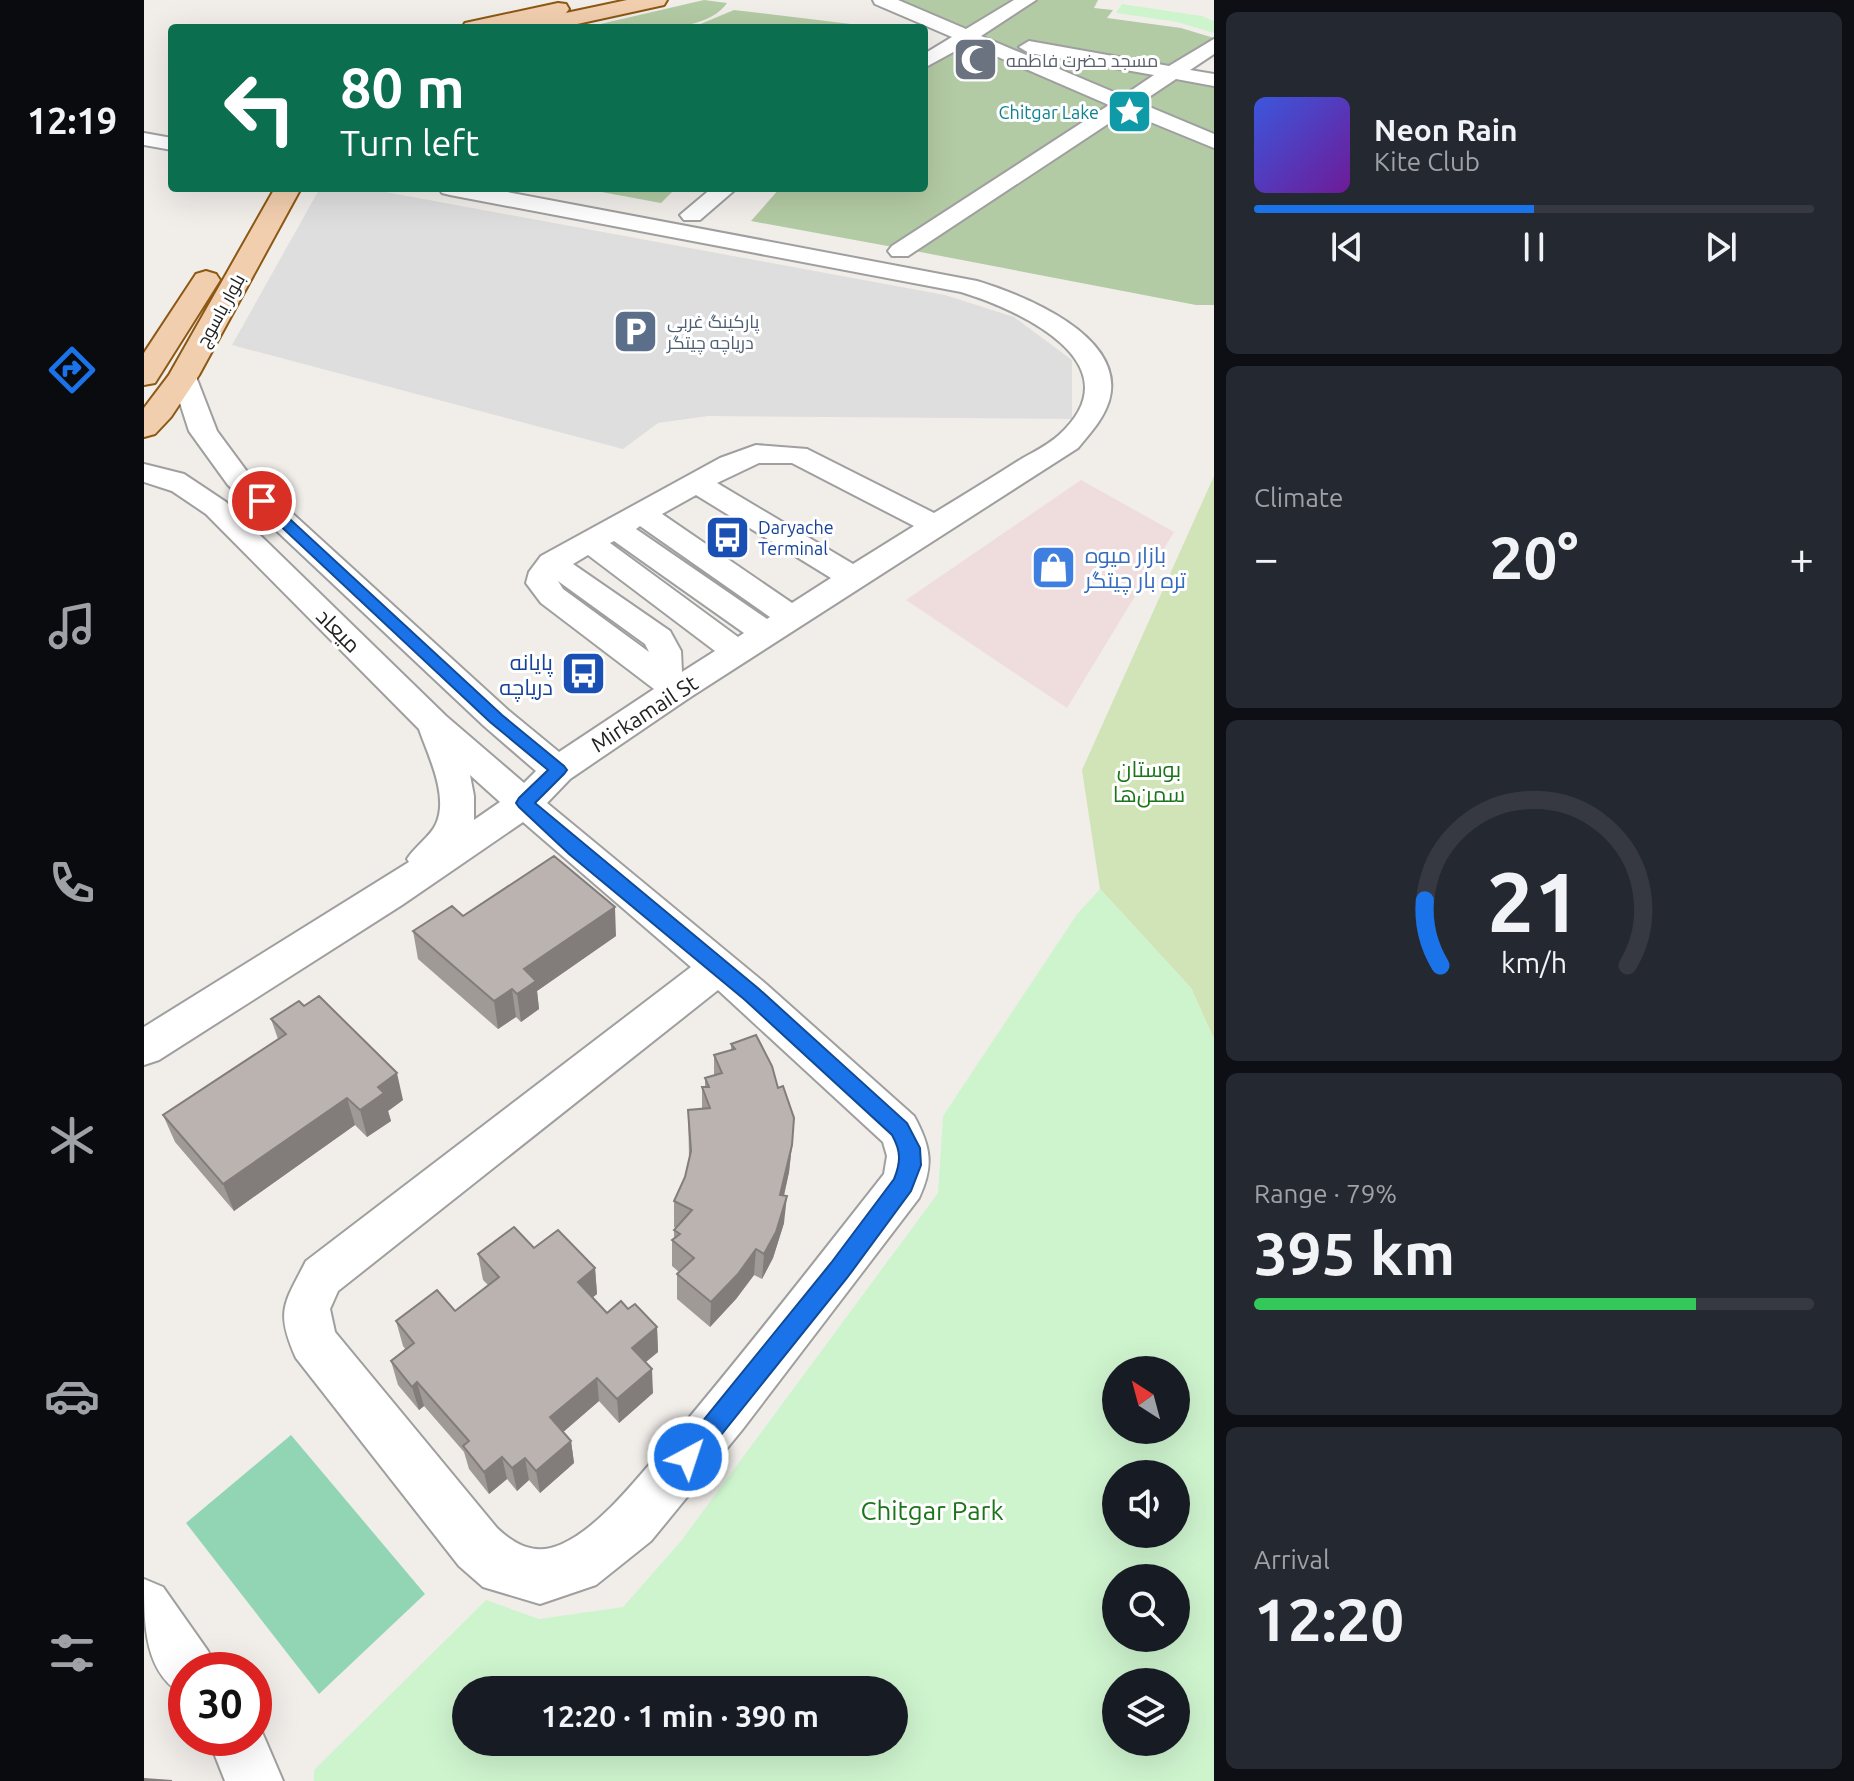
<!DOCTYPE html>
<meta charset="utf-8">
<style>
body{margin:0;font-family:Ubuntu,Cairo,sans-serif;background:#242831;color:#f1f3f6;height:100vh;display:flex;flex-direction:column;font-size:30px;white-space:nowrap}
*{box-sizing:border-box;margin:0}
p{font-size:26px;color:#9ea1a6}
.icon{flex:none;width:44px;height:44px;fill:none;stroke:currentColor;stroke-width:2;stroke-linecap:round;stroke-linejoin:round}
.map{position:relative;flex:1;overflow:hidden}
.details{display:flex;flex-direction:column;gap:12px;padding:12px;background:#0d0f14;width:640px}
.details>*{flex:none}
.banner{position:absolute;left:24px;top:24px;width:760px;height:168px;border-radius:8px;box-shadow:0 8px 32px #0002;background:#0b6e4f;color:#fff;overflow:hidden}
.needle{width:52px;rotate:324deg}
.controls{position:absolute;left:958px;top:1356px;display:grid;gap:16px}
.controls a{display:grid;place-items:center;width:88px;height:88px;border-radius:50%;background:#171b24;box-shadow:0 8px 32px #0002;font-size:40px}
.speed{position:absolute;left:24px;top:1652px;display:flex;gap:16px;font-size:40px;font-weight:700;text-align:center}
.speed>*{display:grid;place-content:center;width:104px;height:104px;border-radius:50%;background:#171b24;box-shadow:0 8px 32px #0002;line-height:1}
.speed .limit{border:12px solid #d22;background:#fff;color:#111}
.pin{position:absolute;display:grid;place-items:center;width:68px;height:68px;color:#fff;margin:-34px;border:4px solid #fff;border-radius:50%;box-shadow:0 2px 8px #0007}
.me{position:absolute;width:88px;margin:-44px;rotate:40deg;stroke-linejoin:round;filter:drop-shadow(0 0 6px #0008)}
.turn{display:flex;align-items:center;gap:28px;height:168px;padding:0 40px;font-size:36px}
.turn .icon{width:104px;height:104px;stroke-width:2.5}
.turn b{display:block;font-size:56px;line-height:68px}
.big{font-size:60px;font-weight:600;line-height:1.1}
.details .tile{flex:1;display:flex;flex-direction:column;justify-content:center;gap:12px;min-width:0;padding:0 28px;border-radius:12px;background:#242831}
.details .dial{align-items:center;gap:0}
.dial svg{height:208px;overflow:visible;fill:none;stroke:#363941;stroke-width:7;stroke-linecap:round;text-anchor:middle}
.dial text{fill:#f1f3f6;stroke:none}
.song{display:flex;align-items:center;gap:24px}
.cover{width:96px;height:96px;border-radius:12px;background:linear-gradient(135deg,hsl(230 70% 55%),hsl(280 70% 35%))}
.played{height:8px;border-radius:4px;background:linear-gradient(90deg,#1a73e8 50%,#363941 50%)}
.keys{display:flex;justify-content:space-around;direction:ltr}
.heat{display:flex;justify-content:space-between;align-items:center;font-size:44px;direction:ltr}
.charge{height:12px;border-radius:6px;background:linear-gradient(90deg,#34c759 79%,#363941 0)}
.trip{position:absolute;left:308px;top:1676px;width:456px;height:80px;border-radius:40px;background:#171b24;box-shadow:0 8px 32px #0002;font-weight:600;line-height:80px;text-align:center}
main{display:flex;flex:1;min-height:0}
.dock{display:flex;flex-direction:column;width:144px;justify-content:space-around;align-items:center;background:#090b0e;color:#9ea1a6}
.dock .icon{width:56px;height:56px}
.dock .selected{color:#1a73e8}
.dock b{font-size:36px;color:#f1f3f6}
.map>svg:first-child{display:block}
.commercial{fill:#efdcdd}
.grass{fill:#d1e4b7}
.forest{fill:#b3cba4}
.park{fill:#cef4ce;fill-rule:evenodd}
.pitch{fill:#92d5b5}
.parking{fill:#dedede}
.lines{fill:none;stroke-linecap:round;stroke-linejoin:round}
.minor-casing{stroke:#9f9f9f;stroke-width:4}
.major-casing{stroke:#8c5813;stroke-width:4}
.minor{fill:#fff;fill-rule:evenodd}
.major{fill:#f1ceae;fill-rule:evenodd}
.wall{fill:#a09a97}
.shaded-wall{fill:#827d7b}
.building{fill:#bab3b0;stroke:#827d7b;stroke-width:2}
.route{fill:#1a73e8;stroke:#114b97;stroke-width:2}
.labels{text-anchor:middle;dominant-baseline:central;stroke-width:6;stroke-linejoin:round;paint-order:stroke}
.far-worship-label{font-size:18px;fill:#5b616d;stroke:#fff;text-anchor:start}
.far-culture-label{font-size:18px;fill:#0d838f;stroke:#fff;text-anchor:end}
.far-street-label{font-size:18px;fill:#222;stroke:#fff}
.far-service-label{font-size:18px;fill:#4e5e75;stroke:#fff;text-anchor:start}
.far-transit-label{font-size:18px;fill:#164399;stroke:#fff;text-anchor:start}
.shop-label{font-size:22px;fill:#366cbe;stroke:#fff;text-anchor:start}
.street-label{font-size:22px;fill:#222;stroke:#fff}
.transit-label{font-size:22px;fill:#164399;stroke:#fff;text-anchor:end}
.park-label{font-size:22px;fill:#1c751a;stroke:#fff}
.near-park-label{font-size:26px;fill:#1c751a;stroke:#fff}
</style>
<main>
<nav class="dock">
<b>12:19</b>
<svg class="icon selected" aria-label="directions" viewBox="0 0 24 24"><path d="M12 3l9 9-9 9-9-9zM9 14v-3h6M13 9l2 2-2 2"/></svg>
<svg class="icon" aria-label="music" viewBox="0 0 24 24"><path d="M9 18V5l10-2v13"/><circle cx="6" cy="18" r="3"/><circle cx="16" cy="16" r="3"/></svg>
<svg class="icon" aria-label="phone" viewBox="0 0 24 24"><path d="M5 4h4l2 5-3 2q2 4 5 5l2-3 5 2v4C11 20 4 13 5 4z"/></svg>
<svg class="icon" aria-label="climate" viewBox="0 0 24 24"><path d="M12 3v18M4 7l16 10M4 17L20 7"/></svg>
<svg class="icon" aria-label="car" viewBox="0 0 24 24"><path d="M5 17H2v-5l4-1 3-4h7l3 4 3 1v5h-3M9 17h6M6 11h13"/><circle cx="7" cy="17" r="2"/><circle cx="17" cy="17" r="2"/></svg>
<svg class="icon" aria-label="filters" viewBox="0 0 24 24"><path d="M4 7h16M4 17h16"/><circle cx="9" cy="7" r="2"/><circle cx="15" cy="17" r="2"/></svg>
</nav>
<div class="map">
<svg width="1070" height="1781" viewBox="0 0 1070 1781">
<rect width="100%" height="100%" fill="#f1eeea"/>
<path class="commercial" d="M 937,480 L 1030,532 L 923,708 L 762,600 Z"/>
<path class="grass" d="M 1070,476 L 1070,1039 L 1047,988 L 956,889 L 938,770 Z"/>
<path class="forest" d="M 560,0 L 583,3 C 559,38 476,28 439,28 Z
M 744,0 L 877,0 L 818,31 Z
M 890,0 L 954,0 L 950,8 L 969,10 L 963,18 L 1037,28 L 1070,38 L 980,97 L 830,36 Z
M 590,10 L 740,28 L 547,28 Z
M 821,44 L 968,105 L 749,247 L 607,221 L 636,188 L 780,188 L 780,70 Z
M 1034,75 L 1070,81 L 1070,134 L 989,103 Z
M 981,109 L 1070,146 L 1070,305 L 1052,305 L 771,251 Z
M 436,188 L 532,188 L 517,203 Z"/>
<path class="park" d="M 978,4 L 1058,16 L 1070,21 L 1070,33 L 1033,22 L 972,13 Z
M 956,889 L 1047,988 L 1070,1039 L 1070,1781 L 170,1781 L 170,1770 L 342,1600 L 395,1619 L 479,1607 L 537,1541 L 794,1193 L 799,1116 L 933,914 ZM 972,1370 L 1032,1370 L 1032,1430 L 972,1430 ZM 972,1474 L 1032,1474 L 1032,1534 L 972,1534 ZM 972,1578 L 1032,1578 L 1032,1638 L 972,1638 ZM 972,1682 L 1032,1682 L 1032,1742 L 972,1742 ZM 322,1690 L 750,1690 L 750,1742 L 322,1742 Z"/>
<path class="pitch" d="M 147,1435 L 281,1594 L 175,1694 L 42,1523 Z"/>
<path class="parking" d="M 176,188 L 220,188 L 801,295 L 870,317 L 928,360 L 928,419 L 564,416 L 514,423 L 479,449 L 88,345 Z"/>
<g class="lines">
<defs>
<path id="minor" d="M 729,0 L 754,0 L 822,29 L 870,0 L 892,0 L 837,36 L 979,96 L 1010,75 L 885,53 L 875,47 L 885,41 L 1025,66 L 1070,39 L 1070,54 L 1046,70 L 1070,74 L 1070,86 L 1032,79 L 996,103 L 1070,134 L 1070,148 L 982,112 L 764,256 L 748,256 L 744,251 L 748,246 L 965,105 L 824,44 L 780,68 L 780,54 L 808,37 L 731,4 Z
M 0,133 L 28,138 L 28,150 L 0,145 Z
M 295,188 L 342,188 L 833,281 C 879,295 984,336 965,401 C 959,420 946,433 934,448 L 545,698 L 426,779 L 403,803 L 622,984 L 770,1116 C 787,1147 790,1166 775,1198 L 598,1430 L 507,1541 L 452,1585 L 396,1604 L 339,1587 L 315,1566 L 152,1358 C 131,1311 140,1304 162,1261 L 547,967 L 379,822 L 258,905 L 15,1060 L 0,1065 L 0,1027 L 265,862 L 263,859 C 271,846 286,837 292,824 C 305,796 284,755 275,729 L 62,514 L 28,491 L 0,482 L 0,464 L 40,474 L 82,502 L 302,716 L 380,783 L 392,771 L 340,726 L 84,485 L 45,431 L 27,375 L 31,369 L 49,369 L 73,431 L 104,473 L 364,710 L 415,752 L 510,689 L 397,603 L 382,583 L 385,572 L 397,556 L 576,458 L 612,445 L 663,449 L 790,513 C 818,496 846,479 874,461 C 887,453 903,446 915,435 C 994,363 873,309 817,292 L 306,195 L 298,193 ZM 615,463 L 648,463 L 770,526 L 709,564 L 573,483 ZM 552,495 L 687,578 L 648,603 L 518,514 ZM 496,526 L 626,617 L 623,619 L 492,529 ZM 470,541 L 600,633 L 594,637 L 466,543 ZM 444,555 L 571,651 L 538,672 L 537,651 L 526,631 L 429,564 ZM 414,581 L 501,644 L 505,652 L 419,589 ZM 326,775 L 356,802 L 330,820 L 330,796 ZM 574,990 L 739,1142 L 743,1156 L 740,1174 C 670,1263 600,1353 527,1439 C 498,1472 458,1526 418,1544 C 392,1556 372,1546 353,1528 L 191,1332 L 186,1309 L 194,1291 Z
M 568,188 L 593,188 L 556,220 L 540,220 L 536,215 Z
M 0,1579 L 19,1587 L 64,1651 L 73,1670 L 42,1670 L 42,1696 C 0,1675 0,1625 0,1579 Z
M 110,1717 L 112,1718 L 139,1781 L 81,1781 L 64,1738 L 110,1738 Z"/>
<path id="major" d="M 483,0 L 523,0 L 520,5 L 415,28 L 374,28 L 377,24 L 358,28 L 318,28 L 321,23 L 414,3 L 422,4 L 425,9 L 422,13 Z
M 131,188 L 157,188 L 55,375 L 27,417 L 11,434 L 0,437 L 0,408 L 25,375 Z
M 62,271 L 72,274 L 76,280 L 11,383 L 0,385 L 0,353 L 52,274 Z"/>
</defs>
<use href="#minor" class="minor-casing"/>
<use href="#major" class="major-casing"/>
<use href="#minor" class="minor"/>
<use href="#major" class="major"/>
</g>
<path class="wall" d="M 319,916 L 472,936 L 393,991 L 395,1009 L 377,1022 L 372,1017 L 354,1029 L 274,959 L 269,931 Z
M 127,1019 L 259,1100 L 244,1111 L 247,1121 L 223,1137 L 211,1125 L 90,1211 L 31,1142 L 19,1115 L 134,1039 Z
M 612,1035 L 648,1145 L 645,1172 L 640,1196 L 640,1223 L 629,1258 L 618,1279 L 610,1275 L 592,1299 L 566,1327 L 533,1299 L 533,1274 L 535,1272 L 528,1266 L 528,1240 L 530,1239 L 530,1230 L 532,1228 L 530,1227 L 530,1201 L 541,1177 L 545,1158 L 544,1110 L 558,1109 L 558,1087 L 561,1087 L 561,1078 L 570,1075 L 570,1055 L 587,1050 L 587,1044 Z
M 390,1248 L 451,1268 L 453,1294 L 449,1297 L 463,1313 L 484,1309 L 513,1327 L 514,1352 L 502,1362 L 509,1393 L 475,1423 L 455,1401 L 419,1432 L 427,1441 L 430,1463 L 396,1493 L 385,1480 L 373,1491 L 363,1479 L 345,1494 L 325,1469 L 320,1452 L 280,1406 L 275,1410 L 254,1385 L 247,1361 L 262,1350 L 259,1346 L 252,1321 L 311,1311 L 344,1285 L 339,1280 L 334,1254 Z"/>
<path class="shaded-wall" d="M 471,907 L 472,936 L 393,991 L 395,1009 L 377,1022 L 373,994 L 380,969 Z
M 368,989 L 372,1017 L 354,1029 L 350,1001 Z
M 253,1073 L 259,1100 L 244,1111 L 247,1121 L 223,1137 L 216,1110 L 234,1087 Z
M 203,1098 L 211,1125 L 90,1211 L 79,1184 Z
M 648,1145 L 645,1172 L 634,1221 L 636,1195 Z
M 643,1196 L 640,1223 L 629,1258 L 618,1279 L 620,1254 Z
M 612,1249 L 610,1275 L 592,1299 L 566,1327 L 567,1302 Z
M 451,1268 L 453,1294 L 437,1307 L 434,1282 Z
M 513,1327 L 514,1352 L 489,1372 L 488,1348 Z
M 508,1369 L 509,1393 L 475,1423 L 473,1399 Z
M 453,1378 L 455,1401 L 410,1440 L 406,1417 Z
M 273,1382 L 280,1406 L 275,1410 L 268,1387 Z
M 427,1441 L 430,1463 L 396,1493 L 392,1471 Z
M 358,1457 L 363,1479 L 345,1494 L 340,1472 Z
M 381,1458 L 385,1480 L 373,1491 L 368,1468 Z"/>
<path class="building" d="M 410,856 L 471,907 L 380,969 L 392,981 L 373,994 L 368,989 L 350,1001 L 269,931 L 308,906 L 319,916 Z
M 175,996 L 253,1073 L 234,1087 L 240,1093 L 216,1110 L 203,1098 L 79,1184 L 19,1115 L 142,1034 L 127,1019 L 155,1001 L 160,1006 Z
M 612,1035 L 628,1066 L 634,1088 L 639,1086 L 650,1118 L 648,1145 L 636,1195 L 643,1196 L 632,1232 L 620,1254 L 612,1249 L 594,1274 L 567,1302 L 533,1274 L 550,1258 L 528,1240 L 536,1234 L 530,1230 L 548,1210 L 530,1201 L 541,1177 L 547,1151 L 544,1110 L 566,1108 L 558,1087 L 565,1087 L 561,1078 L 578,1073 L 570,1055 L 591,1049 L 587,1044 Z
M 370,1227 L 390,1248 L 414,1230 L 451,1268 L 434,1282 L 463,1313 L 477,1301 L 484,1309 L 491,1304 L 513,1327 L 488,1348 L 508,1369 L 473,1399 L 453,1378 L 406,1417 L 427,1441 L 392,1471 L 381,1458 L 368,1468 L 358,1457 L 340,1472 L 319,1446 L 325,1441 L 273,1382 L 268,1387 L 247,1361 L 270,1343 L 252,1321 L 293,1290 L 311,1311 L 355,1277 L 334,1254 Z
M 0,1779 L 28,1781 L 0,1781 Z"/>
<path class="route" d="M 118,497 L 123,498 L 358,715 L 420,766 L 423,770 L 420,774 L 391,803 L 615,989 L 763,1123 L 776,1148 L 777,1165 L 767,1191 L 703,1278 L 553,1465 L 544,1469 L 536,1465 L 532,1457 L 536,1449 L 687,1263 L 750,1179 C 757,1162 757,1151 748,1135 L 601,1000 L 425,854 L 375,807 L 372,803 L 375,798 L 404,770 L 346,722 L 113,504 L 111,501 Z"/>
<defs>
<symbol id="mosque-square" viewBox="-11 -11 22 22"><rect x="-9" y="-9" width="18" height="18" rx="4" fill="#6b7280" stroke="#fff"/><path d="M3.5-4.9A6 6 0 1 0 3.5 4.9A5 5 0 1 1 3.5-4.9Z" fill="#fff"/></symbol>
<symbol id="sight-square" viewBox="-11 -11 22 22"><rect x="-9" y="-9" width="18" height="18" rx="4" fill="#0f9aa8" stroke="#fff"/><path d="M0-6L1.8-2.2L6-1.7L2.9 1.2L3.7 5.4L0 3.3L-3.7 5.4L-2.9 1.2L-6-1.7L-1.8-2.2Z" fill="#fff"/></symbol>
<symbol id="parking-square" viewBox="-11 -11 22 22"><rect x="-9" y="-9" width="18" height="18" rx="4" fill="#5c6f8a" stroke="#fff"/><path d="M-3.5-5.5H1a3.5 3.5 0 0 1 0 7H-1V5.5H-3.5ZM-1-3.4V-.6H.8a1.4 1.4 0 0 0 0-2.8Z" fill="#fff"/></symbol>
<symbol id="bus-square" viewBox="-11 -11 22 22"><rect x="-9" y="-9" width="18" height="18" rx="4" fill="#1a4fb4" stroke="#fff"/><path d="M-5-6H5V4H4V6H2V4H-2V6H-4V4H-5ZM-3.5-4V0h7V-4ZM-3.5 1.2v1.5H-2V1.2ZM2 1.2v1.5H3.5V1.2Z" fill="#fff"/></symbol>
<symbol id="shop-square" viewBox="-11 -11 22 22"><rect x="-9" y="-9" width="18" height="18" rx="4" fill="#3f7fe0" stroke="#fff"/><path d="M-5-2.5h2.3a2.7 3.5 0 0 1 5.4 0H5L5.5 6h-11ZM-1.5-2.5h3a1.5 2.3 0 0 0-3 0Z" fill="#fff"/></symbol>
</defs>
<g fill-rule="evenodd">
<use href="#mosque-square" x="806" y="34" width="51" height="51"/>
<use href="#sight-square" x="960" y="86" width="51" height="51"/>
<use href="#parking-square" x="466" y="306" width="51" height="51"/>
<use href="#bus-square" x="558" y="512" width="51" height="51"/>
<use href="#shop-square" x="884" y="542" width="51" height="51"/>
<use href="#bus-square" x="414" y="648" width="51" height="51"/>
</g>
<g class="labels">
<g class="far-worship-label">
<text x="862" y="60">مسجد حضرت فاطمه</text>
</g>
<g class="far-culture-label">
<text x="955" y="112">Chitgar Lake</text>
</g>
<g class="far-street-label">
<text transform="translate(76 310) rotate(-61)">بلوار یاسوج</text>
</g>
<g class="far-service-label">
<text x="523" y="321">پارکینگ غربی<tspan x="523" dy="21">دریاچه چیتگر</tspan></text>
</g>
<g class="far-transit-label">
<text x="614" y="527">Daryache<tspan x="614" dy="21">Terminal</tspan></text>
</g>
<g class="shop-label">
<text x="941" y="554">بازار میوه<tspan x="941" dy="25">تره بار چیتگر</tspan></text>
</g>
<g class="street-label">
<text transform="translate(195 630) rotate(45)">میعاد</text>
<text transform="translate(500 713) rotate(-33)">Mirkamail St</text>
</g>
<g class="transit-label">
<text x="409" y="661">پایانه<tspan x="409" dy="25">دریاچه</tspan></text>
</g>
<g class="park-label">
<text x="1005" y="768">بوستان<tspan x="1005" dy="25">سمن‌ها</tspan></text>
</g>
<g class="near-park-label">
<text x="788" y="1510">Chitgar Park</text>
</g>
</g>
</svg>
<div class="controls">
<a><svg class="needle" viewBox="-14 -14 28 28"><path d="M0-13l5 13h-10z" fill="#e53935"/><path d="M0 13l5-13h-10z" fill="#9ea1a6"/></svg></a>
<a><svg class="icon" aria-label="sound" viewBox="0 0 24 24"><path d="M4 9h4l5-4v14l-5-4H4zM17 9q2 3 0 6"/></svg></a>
<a><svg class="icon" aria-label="search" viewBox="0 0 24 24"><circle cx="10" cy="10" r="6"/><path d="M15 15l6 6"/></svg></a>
<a><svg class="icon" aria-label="layers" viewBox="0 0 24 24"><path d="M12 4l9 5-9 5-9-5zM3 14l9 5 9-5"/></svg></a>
</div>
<div class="speed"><div class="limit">30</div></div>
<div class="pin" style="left:118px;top:501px;background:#d93025"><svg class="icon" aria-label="arrive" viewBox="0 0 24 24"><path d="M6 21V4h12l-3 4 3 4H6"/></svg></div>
<svg class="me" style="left:544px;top:1457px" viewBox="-20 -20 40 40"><circle r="17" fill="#1a73e8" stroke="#fff" stroke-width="3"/><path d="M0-11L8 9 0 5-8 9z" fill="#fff"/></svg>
<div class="trip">12:20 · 1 min · 390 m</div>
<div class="banner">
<div class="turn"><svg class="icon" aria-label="left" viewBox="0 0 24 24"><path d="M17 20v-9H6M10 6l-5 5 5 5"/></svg><div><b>80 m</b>Turn left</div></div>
</div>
</div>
<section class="details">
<div class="tile">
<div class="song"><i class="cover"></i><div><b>Neon Rain</b><p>Kite Club</p></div></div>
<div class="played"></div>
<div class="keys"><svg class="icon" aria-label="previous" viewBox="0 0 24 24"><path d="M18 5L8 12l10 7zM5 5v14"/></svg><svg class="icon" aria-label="pause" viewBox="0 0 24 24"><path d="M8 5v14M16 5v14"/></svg><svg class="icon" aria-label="next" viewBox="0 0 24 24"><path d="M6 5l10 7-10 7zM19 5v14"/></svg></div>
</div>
<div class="tile"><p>Climate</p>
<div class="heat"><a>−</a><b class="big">20°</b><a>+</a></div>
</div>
<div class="tile dial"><svg viewBox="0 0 100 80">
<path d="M14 69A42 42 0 1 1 86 69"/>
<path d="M14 69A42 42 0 0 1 8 44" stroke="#1a73e8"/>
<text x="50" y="56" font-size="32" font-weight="700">21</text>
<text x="50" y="72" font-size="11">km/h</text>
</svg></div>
<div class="tile"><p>Range · 79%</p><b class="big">395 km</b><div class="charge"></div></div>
<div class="tile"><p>Arrival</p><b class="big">12:20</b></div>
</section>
</main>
